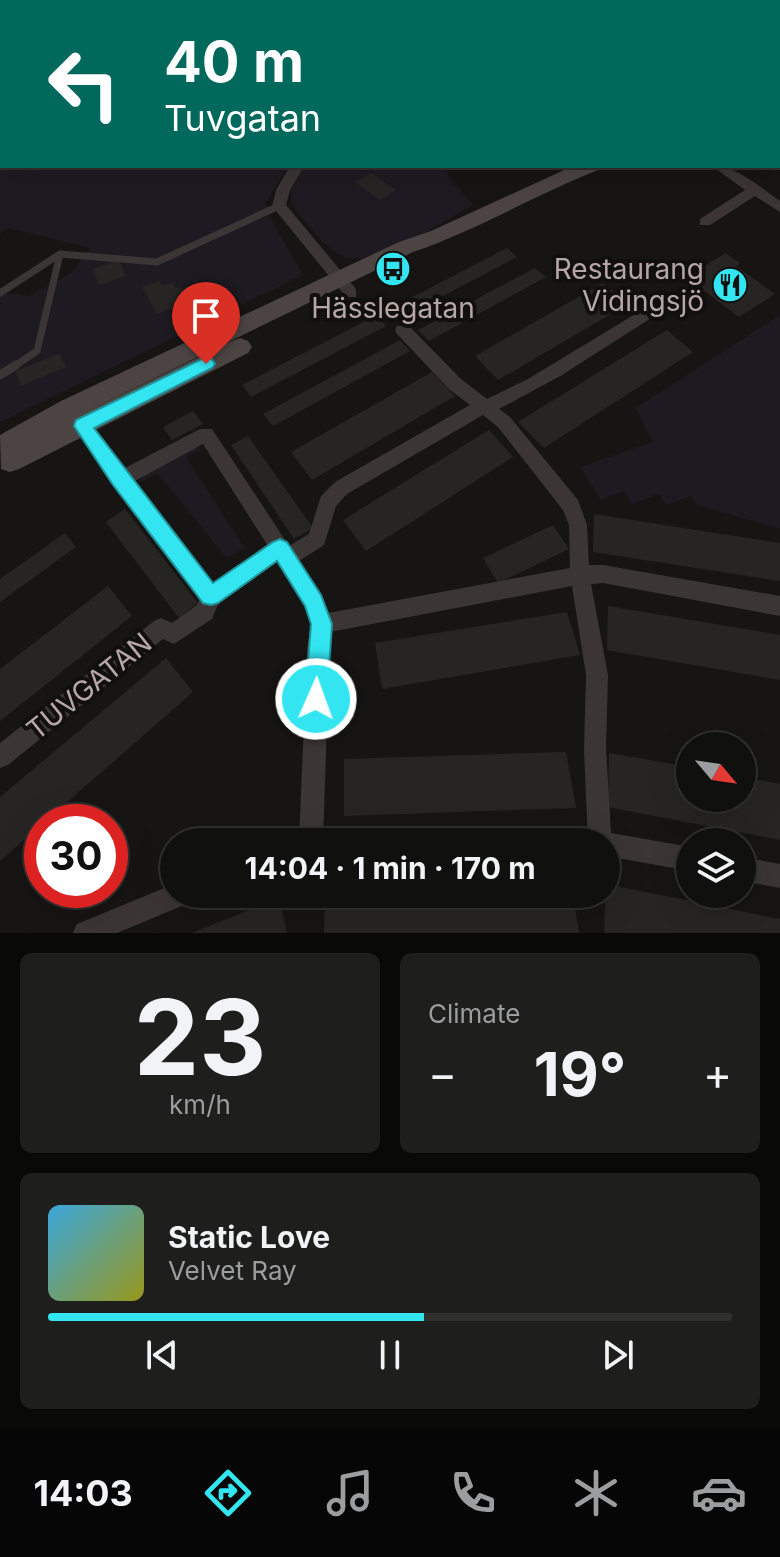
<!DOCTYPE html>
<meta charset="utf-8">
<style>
body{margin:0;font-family:Inter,sans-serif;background:#1e1e1d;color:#f1f3f6;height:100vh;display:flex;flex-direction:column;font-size:30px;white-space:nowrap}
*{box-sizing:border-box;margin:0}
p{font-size:26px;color:#9c9d9e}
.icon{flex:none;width:44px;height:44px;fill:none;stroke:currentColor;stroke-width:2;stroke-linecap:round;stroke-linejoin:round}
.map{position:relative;height:933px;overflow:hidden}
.side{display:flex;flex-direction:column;gap:20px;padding:20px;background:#090908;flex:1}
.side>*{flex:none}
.top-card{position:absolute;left:0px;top:0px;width:780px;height:168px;box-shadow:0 8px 32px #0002,0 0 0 2px #30302f;background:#00695c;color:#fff;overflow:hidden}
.needle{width:52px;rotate:119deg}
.tools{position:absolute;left:676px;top:732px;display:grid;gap:16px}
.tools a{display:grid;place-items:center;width:80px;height:80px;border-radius:50%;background:#10100f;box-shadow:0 8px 32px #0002,0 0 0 2px #30302f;font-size:40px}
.speed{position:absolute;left:24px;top:804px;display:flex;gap:16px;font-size:40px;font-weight:700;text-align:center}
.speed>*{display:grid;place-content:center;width:104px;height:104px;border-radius:50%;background:#10100f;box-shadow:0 8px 32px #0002,0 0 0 2px #30302f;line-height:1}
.speed .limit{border:12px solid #d22;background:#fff;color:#111}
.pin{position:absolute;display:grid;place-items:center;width:68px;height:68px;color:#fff;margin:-82px -34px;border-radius:50% 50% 50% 0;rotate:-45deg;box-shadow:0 0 8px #0007}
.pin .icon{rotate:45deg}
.me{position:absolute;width:88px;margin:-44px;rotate:2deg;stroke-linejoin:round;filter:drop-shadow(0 0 6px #0008)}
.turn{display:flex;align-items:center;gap:28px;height:168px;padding:0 32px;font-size:36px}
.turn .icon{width:104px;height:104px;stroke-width:2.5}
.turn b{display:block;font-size:56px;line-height:68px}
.big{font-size:60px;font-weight:700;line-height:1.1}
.side .widget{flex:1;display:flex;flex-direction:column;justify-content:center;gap:12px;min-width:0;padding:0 28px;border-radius:12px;background:#1e1e1d}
.side .dial{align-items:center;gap:0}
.dial b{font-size:104px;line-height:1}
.song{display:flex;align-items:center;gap:24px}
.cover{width:96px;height:96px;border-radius:12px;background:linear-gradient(135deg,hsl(200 70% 55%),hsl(60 70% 35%))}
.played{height:8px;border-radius:4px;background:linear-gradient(90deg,#32e5f0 55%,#30302f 55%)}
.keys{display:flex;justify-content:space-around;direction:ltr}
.heat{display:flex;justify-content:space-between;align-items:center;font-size:44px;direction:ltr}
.side .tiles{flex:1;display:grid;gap:20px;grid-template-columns:1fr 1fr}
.widget:last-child{grid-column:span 2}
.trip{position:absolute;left:160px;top:828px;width:460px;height:80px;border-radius:40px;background:#10100f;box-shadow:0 8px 32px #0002,0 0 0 2px #30302f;font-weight:700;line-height:80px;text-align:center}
.tab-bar{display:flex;height:128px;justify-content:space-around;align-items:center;background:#060606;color:#9c9d9e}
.tab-bar .icon{width:56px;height:56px}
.tab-bar .selected{color:#32e5f0}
.tab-bar b{font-size:36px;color:#f1f3f6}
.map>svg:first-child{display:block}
.green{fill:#1e1a21}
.building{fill:#272524}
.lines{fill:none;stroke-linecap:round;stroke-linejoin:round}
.lane-far2{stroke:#3b3635;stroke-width:6}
.lane-far1{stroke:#3b3635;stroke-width:7}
.lane{stroke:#3b3635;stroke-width:9}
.street{fill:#3b3635;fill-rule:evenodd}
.secondary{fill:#4b4443;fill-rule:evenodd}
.route{fill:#32e5f0;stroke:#20959c;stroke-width:2}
.labels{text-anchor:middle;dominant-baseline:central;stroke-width:8;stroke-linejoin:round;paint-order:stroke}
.poi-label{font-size:28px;fill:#b6a7a6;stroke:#11100f;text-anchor:end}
.street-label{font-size:28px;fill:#b6a7a6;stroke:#11100f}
</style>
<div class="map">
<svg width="780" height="933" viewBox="0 0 780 933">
<rect width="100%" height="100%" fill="#161514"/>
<path class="green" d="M 348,0 L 780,0 L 780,47 L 778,2 L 345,2 Z
M 0,13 L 2,166 L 288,166 L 266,203 L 269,216 L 303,275 L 0,422 L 0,292 L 29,296 L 70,274 L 90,248 L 9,228 L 0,234 Z
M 302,166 L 445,166 L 450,179 L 474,205 C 446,219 372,268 344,257 C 323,248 305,220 291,204 L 291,186 Z
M 780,315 L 780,529 L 697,505 L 691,496 L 667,505 L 658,494 L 632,504 L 624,491 L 601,500 L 580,467 L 652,442 L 636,408 Z
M 193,447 L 201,449 L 186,458 L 245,548 L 227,558 L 157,473 L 139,483 L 143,475 Z"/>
<path class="building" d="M 371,173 L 396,190 L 380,200 L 355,182 Z
M 507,248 L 517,257 L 405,316 L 395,306 Z
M 726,253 L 740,263 L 736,266 L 775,294 L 739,317 L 686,277 Z
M 119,260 L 126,276 L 99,285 L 93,269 Z
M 535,268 L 546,277 L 429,341 L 418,330 Z
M 159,281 L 162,286 L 173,282 L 176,288 L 181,286 L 190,301 L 157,314 L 142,287 Z
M 603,283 L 628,304 L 498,380 L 475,356 Z
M 377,315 L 386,326 L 251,397 L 242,385 Z
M 667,330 L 693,352 L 544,448 L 518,422 Z
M 400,340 L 410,351 L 273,426 L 263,414 Z
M 59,354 L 66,367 L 21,386 L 15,371 Z
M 432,372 L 455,396 L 312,480 L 291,452 Z
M 193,411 L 203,424 L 172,440 L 163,427 Z
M 489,430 L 513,457 L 366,551 L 343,520 Z
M 248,436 L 313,528 L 294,539 L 231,445 Z
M 125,509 L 198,603 L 179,618 L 106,522 Z
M 594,514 L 780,543 L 780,581 L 593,552 Z
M 553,525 L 569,549 L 498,583 L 483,558 Z
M 65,533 L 76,547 L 0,602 L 0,579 Z
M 108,586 L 132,616 L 0,721 L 0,669 Z
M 608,606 L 780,635 L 780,680 L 607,650 Z
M 567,612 L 580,655 L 382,689 L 375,643 Z
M 166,658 L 193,692 L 0,861 L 0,797 Z
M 566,752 L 576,808 L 344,816 L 344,759 Z
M 609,753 L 690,767 L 690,798 L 742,798 L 742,777 L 780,784 L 780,840 L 608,807 Z
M 606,884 L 780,919 L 780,933 L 604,933 Z
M 356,894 L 573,894 L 579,933 L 324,933 L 325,895 Z
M 279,898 L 287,933 L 192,933 Z"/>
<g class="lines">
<path class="lane-far2" d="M 75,2 L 78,0"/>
<path class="lane-far1" d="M 0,293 L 60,254 L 157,262 L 279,206
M 13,367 L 37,351 L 60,254"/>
<path class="lane" d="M 0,375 L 16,365"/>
<path class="street" d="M 290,166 L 304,166 L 290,190 L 286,205 L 356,289 L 356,297 L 346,297 L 272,206 L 276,190 Z
M 712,166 C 738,166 759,187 780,201 L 780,212 L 755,196 L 710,225 L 700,225 L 700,219 L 745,190 Z
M 642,310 L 650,316 L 648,320 L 562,375 L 499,409 L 510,417 L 578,500 L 587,525 L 589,565 L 603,565 L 780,596 L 780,616 L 603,583 L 591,584 L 608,675 L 606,749 L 611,833 L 690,847 L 690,871 L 606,856 L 606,842 L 588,842 L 584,749 L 586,675 L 572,586 L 330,632 L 323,842 L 299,842 L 307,649 L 311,624 L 305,606 L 277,561 L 219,602 L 212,619 L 174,644 L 163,639 L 8,765 L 0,768 L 0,743 L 154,621 L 161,618 L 172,623 L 197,605 L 200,598 L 114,486 L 70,421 L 67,416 L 70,411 L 82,411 L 123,469 L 200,429 L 212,429 L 289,546 L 309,534 L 321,496 L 335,482 L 470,405 L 449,389 L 397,334 L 395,330 L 397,326 L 409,326 L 461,379 L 487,399 L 528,379 ZM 483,415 L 498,427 L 563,510 L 569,525 L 570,568 L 328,613 L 321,595 L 299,561 L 324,545 L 336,506 L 347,494 ZM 203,444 L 268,546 L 213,583 L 133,482 Z
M 742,857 L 780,864 L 780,888 L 742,881 Z
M 174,884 L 174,894 L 192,894 L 189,903 L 117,933 L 73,933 L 77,924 Z"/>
<path class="secondary" d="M 778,65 L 780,65 L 778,76 Z
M 573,166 L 601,166 L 598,170 C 535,195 477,230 413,252 L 79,415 L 232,341 L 240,338 L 248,341 L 252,347 L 248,353 L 19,469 L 10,472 L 1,469 L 0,435 L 61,401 L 399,242 L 431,231 Z"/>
</g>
<path class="route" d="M 206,357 L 212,359 L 215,364 L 212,368 L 94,428 L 213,583 L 273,542 L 280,539 L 287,542 L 321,595 L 332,624 L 327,699 L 323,707 L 316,710 L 308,707 L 305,699 L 311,624 L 305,606 L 277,561 L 218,603 L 211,605 L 203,603 L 113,485 L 74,426 L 76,420 Z"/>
<defs>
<symbol id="bus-disc" viewBox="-11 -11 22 22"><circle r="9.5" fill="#32e5f0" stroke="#11100f"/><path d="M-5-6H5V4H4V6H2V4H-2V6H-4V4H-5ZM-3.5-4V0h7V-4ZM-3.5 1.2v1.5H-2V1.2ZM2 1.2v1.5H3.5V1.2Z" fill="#111"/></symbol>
<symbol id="restaurant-disc" viewBox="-11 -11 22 22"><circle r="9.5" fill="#32e5f0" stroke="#11100f"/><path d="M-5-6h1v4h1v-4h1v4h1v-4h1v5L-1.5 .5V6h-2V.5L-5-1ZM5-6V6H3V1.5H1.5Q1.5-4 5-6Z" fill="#111"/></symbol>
</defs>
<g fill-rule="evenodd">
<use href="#bus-disc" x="373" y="249" width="40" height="40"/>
<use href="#restaurant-disc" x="710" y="265" width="40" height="40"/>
</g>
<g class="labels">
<g class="poi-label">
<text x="704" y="269">Restaurang<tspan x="704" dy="32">Vidingsjö</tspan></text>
<text x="393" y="308" text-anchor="middle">Hässlegatan</text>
</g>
<g class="street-label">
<text transform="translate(89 686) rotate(-39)">TUVGATAN</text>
</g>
</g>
</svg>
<div class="tools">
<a><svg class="needle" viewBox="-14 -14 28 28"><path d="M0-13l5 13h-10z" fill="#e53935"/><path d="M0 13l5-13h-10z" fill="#9c9d9e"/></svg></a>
<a><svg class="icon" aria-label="layers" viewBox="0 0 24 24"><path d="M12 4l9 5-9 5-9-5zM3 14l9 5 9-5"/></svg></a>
</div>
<div class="speed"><div class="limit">30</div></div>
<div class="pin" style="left:206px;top:364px;background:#d93025"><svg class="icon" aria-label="arrive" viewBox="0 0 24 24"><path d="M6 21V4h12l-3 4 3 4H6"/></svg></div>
<svg class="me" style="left:316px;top:699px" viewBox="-20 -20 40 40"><circle r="17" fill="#32e5f0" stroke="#fff" stroke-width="3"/><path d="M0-11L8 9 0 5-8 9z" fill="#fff"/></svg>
<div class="trip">14:04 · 1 min · 170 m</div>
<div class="top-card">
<div class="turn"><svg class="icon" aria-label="left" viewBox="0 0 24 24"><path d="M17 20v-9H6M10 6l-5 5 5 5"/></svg><div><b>40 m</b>Tuvgatan</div></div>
</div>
</div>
<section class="side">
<div class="tiles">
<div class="widget dial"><b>23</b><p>km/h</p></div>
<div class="widget"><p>Climate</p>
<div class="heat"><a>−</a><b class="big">19°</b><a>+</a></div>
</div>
<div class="widget">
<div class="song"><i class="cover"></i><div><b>Static Love</b><p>Velvet Ray</p></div></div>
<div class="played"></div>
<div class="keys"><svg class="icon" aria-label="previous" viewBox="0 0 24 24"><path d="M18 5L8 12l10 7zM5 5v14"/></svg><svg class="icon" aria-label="pause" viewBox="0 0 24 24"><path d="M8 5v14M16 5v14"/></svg><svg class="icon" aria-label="next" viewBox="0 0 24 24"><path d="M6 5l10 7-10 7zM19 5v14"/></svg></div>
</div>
</div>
</section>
<nav class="tab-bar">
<b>14:03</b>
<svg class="icon selected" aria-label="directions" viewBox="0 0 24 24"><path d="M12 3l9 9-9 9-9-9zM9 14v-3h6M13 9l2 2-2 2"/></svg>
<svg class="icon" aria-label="music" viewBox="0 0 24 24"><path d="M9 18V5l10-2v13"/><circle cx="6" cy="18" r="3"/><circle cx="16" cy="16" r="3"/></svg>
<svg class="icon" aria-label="phone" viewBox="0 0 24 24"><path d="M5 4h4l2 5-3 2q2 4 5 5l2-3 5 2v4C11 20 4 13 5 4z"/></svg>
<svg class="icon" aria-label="climate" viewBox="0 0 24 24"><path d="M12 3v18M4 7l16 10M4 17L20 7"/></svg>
<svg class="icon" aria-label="car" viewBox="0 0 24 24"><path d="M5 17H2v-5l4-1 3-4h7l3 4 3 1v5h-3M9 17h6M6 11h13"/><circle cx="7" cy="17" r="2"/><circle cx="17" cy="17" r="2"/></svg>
</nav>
